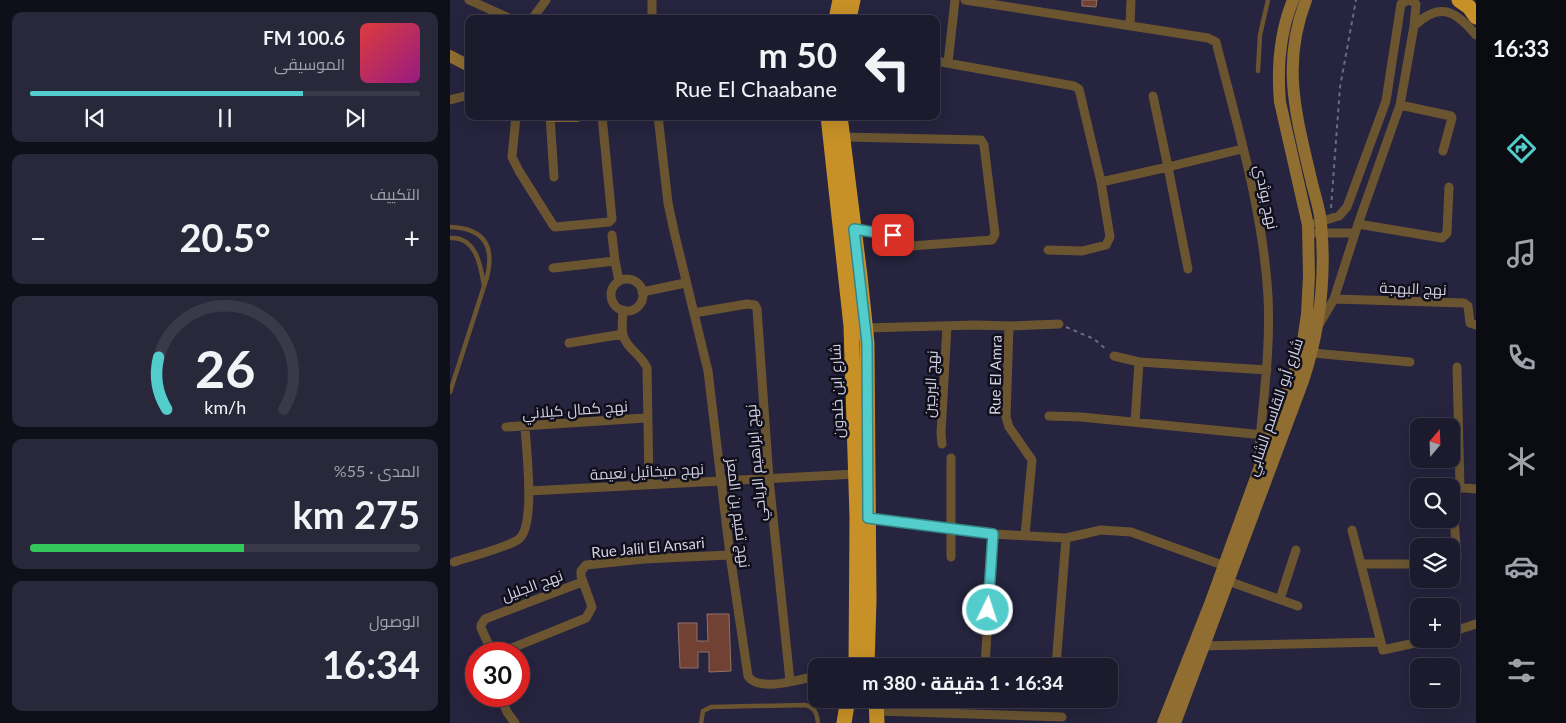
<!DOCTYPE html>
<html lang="ar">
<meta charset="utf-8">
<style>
body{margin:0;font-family:Lato,Cairo,sans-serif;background:#29283a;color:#f1f3f6;direction:rtl;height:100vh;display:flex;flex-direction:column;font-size:19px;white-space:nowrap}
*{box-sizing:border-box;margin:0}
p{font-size:16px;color:#a0a1aa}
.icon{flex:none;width:28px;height:28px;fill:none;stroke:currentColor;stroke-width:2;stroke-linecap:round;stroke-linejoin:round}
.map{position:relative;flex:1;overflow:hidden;direction:ltr}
.details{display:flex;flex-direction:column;gap:12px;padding:12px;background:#0f0f19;width:450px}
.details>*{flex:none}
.top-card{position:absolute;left:15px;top:15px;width:475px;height:105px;border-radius:10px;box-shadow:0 5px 20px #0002,0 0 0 1px #3a394a;direction:rtl;background:#1c1b2e;color:#f1f3f6;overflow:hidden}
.needle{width:32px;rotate:19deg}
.buttons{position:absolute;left:960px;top:418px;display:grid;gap:10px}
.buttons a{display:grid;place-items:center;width:50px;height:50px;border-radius:10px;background:#1c1b2e;box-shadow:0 5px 20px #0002,0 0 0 1px #3a394a;font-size:25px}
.speed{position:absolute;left:15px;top:642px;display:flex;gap:10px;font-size:25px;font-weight:700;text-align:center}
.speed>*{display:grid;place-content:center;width:65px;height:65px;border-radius:50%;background:#1c1b2e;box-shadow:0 5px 20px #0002,0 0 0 1px #3a394a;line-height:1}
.speed .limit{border:8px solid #d22;background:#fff;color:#111}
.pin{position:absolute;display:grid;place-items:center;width:42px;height:42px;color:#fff;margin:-21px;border-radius:10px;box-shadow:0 2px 8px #0006}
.me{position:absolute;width:55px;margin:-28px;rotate:4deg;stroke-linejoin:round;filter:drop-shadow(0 0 4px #0008)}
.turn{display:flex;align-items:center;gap:18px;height:105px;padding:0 20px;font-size:22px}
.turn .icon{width:65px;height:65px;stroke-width:2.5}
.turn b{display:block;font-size:35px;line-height:42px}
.big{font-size:38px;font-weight:700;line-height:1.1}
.details .widget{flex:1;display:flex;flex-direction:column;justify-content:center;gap:8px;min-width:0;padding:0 18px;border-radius:10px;background:#29283a}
.details .dial{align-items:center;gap:0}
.dial svg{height:130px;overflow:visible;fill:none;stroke:#3a394a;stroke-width:7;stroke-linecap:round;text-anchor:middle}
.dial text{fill:#f1f3f6;stroke:none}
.song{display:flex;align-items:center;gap:15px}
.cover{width:60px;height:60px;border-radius:8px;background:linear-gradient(135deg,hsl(0 70% 55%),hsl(310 70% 35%))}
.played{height:5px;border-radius:2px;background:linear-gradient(90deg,#52cdcc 70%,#3a394a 70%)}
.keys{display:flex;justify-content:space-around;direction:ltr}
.heat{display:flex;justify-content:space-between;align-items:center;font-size:28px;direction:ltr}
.charge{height:8px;border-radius:4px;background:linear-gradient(90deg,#34c759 55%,#3a394a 0)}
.trip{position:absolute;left:358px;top:658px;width:310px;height:50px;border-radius:10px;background:#1c1b2e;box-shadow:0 5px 20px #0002,0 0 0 1px #3a394a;font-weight:700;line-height:50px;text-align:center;direction:rtl}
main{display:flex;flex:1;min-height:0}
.dock{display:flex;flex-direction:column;width:90px;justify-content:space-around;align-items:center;background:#0b0b12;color:#a0a1aa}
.dock .icon{width:35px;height:35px}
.dock .active{color:#52cdcc}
.dock b{font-size:22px;color:#f1f3f6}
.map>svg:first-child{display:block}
.building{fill:#714133;stroke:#947166}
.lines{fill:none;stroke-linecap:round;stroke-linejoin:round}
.path{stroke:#6c6b81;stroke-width:2;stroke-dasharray:4 4;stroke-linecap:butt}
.lane{stroke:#6b5531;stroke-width:4.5}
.street{stroke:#6b5531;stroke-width:9}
.secondary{stroke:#906e31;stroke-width:12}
.highway{stroke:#c79128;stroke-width:15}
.route-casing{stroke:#358585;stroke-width:12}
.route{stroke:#52cdcc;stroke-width:9}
.labels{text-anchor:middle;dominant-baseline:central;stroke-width:5;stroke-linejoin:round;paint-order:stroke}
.street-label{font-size:15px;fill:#d2d2e3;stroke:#100f1b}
</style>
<main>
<nav class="dock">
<b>16:33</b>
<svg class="icon active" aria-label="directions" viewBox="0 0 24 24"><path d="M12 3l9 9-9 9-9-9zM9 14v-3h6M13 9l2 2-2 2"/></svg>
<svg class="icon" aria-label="music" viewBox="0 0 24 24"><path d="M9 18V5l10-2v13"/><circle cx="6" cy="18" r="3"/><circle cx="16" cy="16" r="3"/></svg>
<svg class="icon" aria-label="phone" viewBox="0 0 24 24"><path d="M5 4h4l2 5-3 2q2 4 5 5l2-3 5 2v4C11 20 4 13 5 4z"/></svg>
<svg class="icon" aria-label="climate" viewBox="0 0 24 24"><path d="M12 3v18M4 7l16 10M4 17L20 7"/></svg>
<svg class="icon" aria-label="car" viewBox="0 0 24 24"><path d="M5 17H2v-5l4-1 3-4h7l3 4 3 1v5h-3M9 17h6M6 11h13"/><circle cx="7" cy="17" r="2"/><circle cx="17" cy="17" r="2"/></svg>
<svg class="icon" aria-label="filters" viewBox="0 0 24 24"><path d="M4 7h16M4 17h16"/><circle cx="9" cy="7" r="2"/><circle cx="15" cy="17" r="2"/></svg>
</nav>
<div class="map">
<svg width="1026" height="723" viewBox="0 0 1026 723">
<rect width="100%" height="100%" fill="#26243e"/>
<path class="building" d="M 632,0 L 647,0 L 646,7 L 632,6 Z
M 257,614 L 279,614 L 281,671 L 259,672 L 259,652 L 248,652 L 248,668 L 230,668 L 228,623 L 247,623 L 247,641 L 258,641 Z"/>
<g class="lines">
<path class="path" d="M 881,208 L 890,87 L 906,0
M 616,327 L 644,339 L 657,350"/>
<path class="lane" d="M 808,71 L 810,35 L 818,0
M 0,227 C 33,228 45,245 37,277 L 0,392
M 0,238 C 26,236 31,266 34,286
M 251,723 L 253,711 L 261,707 L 355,705 C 365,707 367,714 368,723"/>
<path class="street" d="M 19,0 L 61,19
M 202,0 L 202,19
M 515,0 L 758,38 L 766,42 C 787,125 813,210 818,296 C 821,352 812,407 808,463
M 82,19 L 96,0
M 680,25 L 681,0
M 964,26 C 990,1 1006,11 1026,35
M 486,61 L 624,86 L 629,89 L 651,182 L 718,167 L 703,96
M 498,63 L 505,0
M 0,100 L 19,95
M 950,105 L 1001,116 L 1002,118 L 993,151
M 66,116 L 62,157 L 69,171 L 103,225 L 105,227 L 159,222 L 162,219 L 152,116
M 100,116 L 104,177
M 208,116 L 218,203 L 224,231 L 258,371 L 280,555 L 298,676 C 308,693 350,679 366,676
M 393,137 L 531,140 L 534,145 L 545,234 L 542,240 L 447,247 L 445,243 L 443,235 L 441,234 L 404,229
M 866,223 L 889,216 L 897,207 L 936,101 L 951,4 L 958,0
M 908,224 L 992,238 L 997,233 L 999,187
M 866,233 L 905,233
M 598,250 L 632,251 L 656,245 L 660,237 L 651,182
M 165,261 L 169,281
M 103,268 L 165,261 L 162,235
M 738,269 L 718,167 L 792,149
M161 295a16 16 0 1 1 32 0a16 16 0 1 1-32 0Z
M 192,292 L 235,283
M 884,299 L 1014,303 L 1018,306 L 1020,323 L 1026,325
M 173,310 C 173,318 171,327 173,335 C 176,348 192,355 197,368 L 199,484
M 244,313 L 297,304 L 305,305 L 307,309 L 319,479 L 340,681
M 870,323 L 884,299 L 908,224 L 950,105 L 964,26 L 966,4 L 960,0
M 559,326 L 556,417 L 559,427 L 582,460 L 575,535
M 415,328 L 526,325 L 559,326 L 609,324
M 119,343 L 173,334
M 863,353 L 960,362
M 664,356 L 689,362 L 817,370
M 1007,367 L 1010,488
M 599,416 L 631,417 L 814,435
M 685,422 L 689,362
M 56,427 L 196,418
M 492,444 L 491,433 L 497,326
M 79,491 L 406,474
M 418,517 L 543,534 L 616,538 L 651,530 L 681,532 L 775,566
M 902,530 L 933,650 L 983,639
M 501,557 L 501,458
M 4,562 C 19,557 59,547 69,539 C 86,525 76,448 75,426
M 1001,563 L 1005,563 L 1007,558 L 1002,492 C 1008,486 1018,488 1026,489
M 912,564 L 969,564
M 778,581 L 848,606
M 830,599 L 846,550
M 1001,632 L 1026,624
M 749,646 L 931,642
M 43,654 L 31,628 L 31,625 L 35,619 L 132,582
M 47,654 L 136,618 L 142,607 L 131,576 L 131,571 L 136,565 L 194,559 L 280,555
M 425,665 L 555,666
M 535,666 L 543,534
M 606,666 L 616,538
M 50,696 L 57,712 L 65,723
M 427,711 L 612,717"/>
<path class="secondary" d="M 0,56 L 19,66
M 100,116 L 127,116
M 713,723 L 760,604 L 843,376 L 852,348 L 857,314 L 859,276 L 858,225 L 830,102 C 827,68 830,32 843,0
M 725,723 L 853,381 C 870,330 876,277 871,223 C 870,209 864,193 861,179 C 846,115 831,64 856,0"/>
<path class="highway" d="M 1009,0 L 1019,7 L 1026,17
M 386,19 L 390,0
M 399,19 L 403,0
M 378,116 L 401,326 L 407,517 L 406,666
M 390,116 L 410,276 L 417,343 L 419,600 L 417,666
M 426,699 L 427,723
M 394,723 L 398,699"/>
</g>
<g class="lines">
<defs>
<path id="route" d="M 443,235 L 404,229 L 417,343 L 418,518 L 543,534 L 538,610"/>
</defs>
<use href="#route" class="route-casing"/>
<use href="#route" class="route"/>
</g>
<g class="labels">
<g class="street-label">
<text transform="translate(817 197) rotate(78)">نهج بوثدي</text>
<text transform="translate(963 288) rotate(2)">نهج البهجة</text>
<text transform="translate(545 375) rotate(-89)">Rue El Amra</text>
<text transform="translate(480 384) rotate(-87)">نهج البرجين</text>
<text transform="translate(386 391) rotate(-92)">شارع ابن خلدون</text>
<text transform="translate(824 407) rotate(-71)">شارع أبو القاسم الشابي</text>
<text transform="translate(125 409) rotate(-4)">نهج كمال كيلاني</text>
<text transform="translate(305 463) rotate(-95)">نهج ابراهيم الرياحي</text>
<text transform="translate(197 471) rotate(-3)">نهج ميخائيل نعيمة</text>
<text transform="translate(289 513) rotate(83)">نهج تميم بن المعز</text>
<text transform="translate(198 547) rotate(-5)">Rue Jalil El Ansari</text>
<text transform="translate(82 585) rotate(-20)">نهج الجليل</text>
</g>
</g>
</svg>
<div class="buttons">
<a><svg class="needle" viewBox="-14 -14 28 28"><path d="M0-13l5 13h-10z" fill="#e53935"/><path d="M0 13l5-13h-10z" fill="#a0a1aa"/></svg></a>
<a><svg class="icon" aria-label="search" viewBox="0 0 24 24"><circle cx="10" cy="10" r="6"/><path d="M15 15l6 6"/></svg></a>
<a><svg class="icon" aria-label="layers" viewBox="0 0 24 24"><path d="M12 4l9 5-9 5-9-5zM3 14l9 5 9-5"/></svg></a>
<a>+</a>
<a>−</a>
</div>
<div class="speed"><div class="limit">30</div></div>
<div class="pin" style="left:443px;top:235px;background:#d93025"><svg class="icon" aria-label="arrive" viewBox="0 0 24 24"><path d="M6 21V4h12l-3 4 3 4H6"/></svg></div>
<svg class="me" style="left:538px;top:610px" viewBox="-20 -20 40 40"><circle r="17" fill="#52cdcc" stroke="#fff" stroke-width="3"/><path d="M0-11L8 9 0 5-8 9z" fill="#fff"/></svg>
<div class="trip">16:34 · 1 دقيقة · 380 m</div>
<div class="top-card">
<div class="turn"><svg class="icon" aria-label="left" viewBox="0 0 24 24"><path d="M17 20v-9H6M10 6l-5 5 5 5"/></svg><div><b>50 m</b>Rue El Chaabane</div></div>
</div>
</div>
<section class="details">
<div class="widget">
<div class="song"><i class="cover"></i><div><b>100.6 FM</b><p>الموسيقى</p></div></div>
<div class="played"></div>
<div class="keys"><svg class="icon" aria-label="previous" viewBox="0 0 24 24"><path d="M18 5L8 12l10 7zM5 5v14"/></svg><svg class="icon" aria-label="pause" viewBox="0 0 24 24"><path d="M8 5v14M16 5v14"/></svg><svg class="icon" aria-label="next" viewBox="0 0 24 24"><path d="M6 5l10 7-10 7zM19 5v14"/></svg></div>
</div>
<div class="widget"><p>التكييف</p>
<div class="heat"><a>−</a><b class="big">20.5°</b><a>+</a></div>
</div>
<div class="widget dial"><svg viewBox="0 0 100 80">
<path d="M14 69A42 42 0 1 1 86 69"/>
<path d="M14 69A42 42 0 0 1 9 37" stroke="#52cdcc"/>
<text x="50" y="56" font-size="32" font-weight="700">26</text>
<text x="50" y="72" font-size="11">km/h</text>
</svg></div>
<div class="widget"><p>المدى · 55%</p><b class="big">275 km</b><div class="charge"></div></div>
<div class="widget"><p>الوصول</p><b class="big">16:34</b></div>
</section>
</main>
